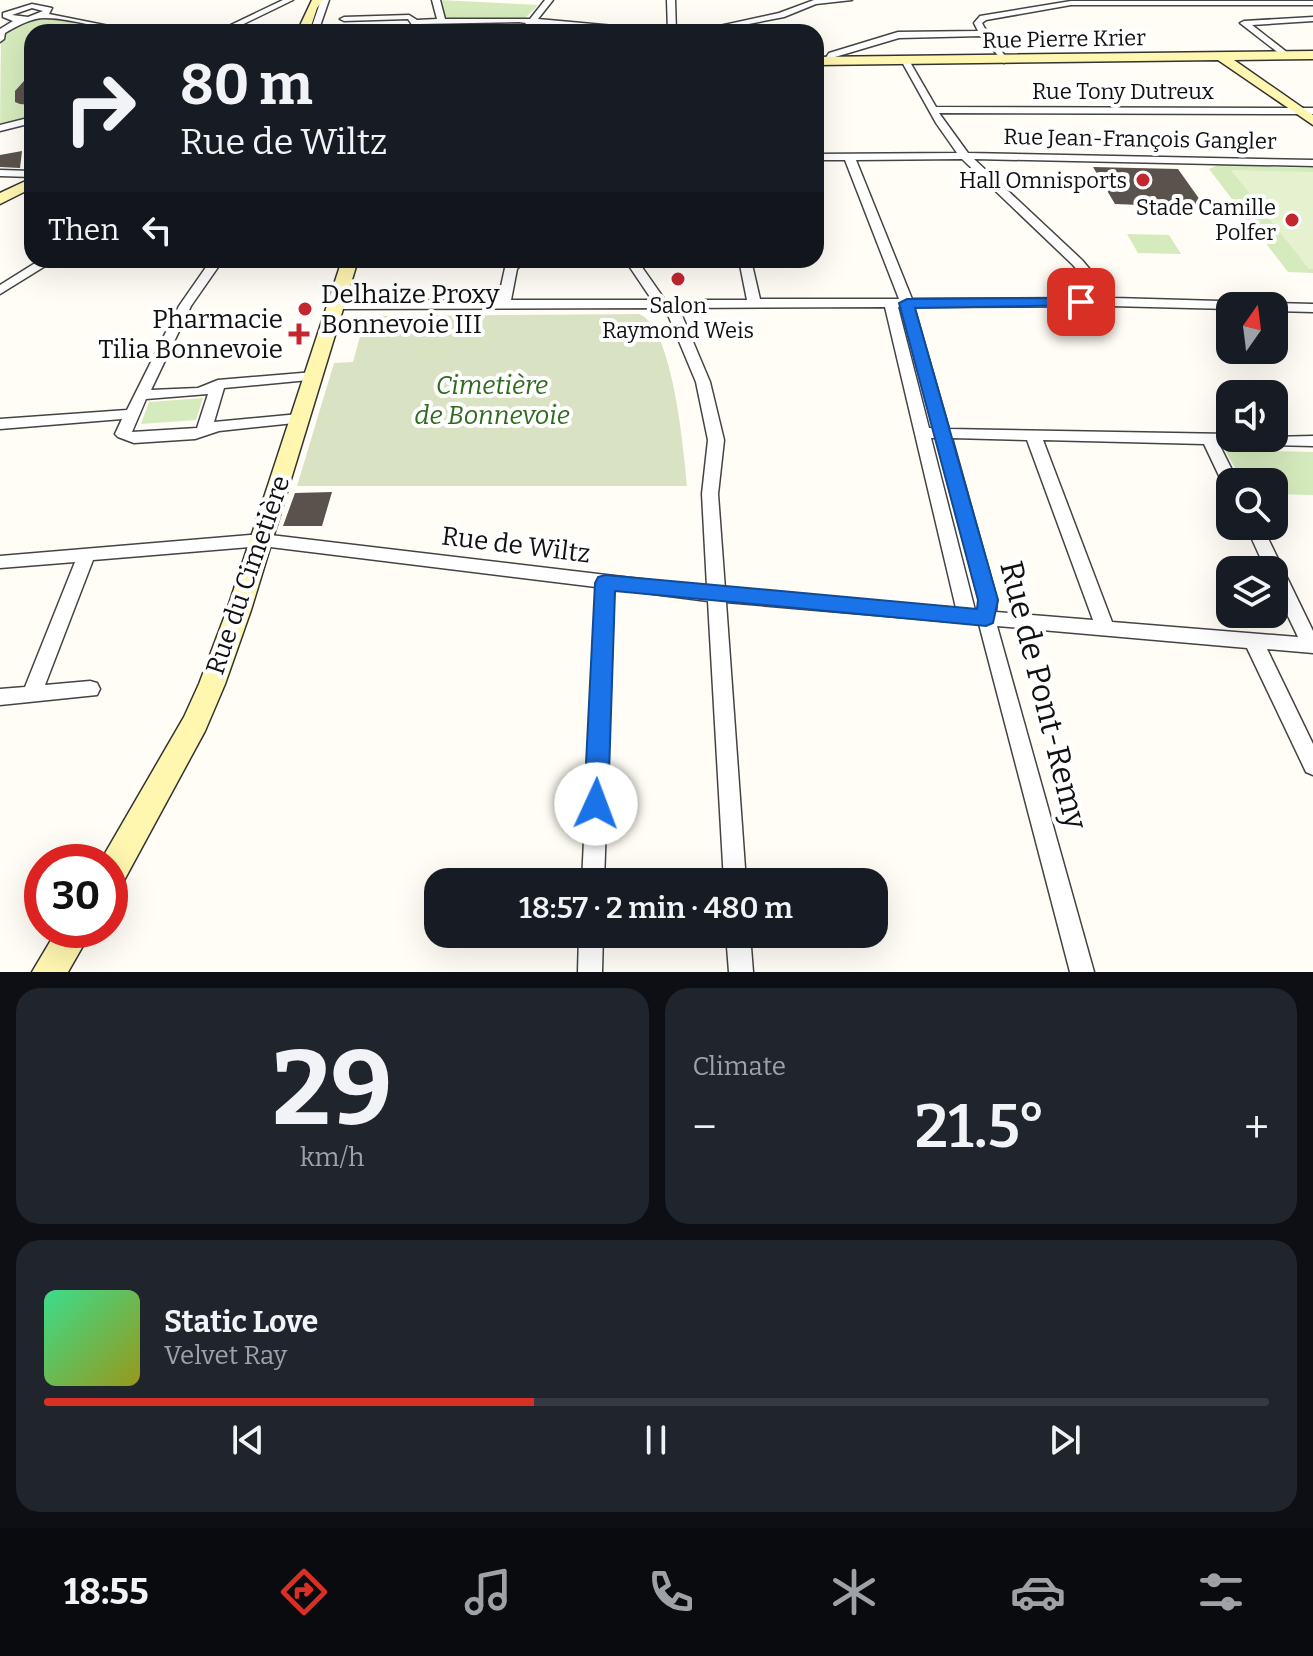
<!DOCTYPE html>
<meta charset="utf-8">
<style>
body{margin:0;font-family:Bitter,serif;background:#20242c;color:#f1f3f6;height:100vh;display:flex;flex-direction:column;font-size:30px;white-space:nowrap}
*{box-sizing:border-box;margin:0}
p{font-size:26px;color:#9ea1a6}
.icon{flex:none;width:44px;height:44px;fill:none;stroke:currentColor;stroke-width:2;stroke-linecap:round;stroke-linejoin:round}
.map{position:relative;height:972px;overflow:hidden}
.panel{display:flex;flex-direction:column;gap:16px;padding:16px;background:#0d0f14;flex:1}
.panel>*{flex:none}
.hud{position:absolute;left:24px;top:24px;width:800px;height:244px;border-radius:24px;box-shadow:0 8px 32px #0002;background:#171b24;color:#f1f3f6;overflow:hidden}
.needle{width:52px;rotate:14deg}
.fabs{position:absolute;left:1216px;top:292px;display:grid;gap:16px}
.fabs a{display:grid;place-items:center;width:72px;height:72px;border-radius:16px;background:#171b24;box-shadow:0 8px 32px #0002;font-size:40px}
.speed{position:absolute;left:24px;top:844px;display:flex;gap:16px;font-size:40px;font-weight:700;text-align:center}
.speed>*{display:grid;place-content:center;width:104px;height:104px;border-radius:50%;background:#171b24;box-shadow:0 8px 32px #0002;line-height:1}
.speed .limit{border:12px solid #d22;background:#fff;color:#111}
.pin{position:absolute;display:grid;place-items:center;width:68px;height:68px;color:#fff;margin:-34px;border-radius:16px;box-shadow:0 4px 12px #0006}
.me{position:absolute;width:88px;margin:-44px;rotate:2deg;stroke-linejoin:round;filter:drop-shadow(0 0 6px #0008)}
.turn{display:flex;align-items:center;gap:28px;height:168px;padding:0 24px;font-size:36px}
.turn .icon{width:104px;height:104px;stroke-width:2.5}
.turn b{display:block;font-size:56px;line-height:68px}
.then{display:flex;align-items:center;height:76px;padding:0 24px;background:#0003;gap:16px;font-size:30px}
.big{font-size:60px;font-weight:600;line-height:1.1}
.panel .widget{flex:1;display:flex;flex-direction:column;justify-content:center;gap:12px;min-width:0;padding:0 28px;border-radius:24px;background:#20242c}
.panel .dial{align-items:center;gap:0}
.dial b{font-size:104px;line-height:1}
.song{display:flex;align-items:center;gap:24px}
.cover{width:96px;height:96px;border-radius:12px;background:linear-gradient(135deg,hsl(150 70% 55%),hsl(60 70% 35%))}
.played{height:8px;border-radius:4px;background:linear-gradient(90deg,#d93025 40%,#363941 40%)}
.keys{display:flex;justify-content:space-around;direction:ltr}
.heat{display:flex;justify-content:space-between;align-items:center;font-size:44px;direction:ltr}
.panel .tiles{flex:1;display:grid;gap:16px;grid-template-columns:1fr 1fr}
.widget:last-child{grid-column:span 2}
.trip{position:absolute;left:424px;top:868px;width:464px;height:80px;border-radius:24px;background:#171b24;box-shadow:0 8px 32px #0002;font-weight:600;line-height:80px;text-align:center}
.tab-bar{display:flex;height:128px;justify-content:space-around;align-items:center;background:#090b0e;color:#9ea1a6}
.tab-bar .icon{width:56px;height:56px}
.tab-bar .on{color:#d93025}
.tab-bar b{font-size:36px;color:#f1f3f6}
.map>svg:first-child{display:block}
.green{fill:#d5ebbd}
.cemetery{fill:#d9e3c4}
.pitch{fill:#e6f2cf}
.building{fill:#5a524d}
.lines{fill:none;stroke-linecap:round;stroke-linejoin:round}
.street-casing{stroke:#444;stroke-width:3}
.secondary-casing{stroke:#333;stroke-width:3}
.street{fill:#fff;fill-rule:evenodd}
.secondary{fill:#fff6b0;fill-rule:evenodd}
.route{fill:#1a73e8;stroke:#114b97;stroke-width:2}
.poi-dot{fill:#c4262e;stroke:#fff;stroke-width:3}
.labels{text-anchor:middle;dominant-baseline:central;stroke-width:8;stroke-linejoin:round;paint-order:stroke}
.far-street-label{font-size:22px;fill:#111;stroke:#fff}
.far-poi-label{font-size:22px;fill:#111;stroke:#fff;text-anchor:end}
.poi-label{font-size:26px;fill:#111;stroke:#fff;text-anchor:start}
.park-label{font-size:26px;font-style:italic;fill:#2f6b1f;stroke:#fff}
.street-label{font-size:26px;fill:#111;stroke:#fff}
.near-street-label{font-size:32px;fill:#111;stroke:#fff}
</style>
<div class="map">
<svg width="1313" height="972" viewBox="0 0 1313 972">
<rect width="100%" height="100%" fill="#fffdf5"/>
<path class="green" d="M 440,0 L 538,5 L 524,19 L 455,20 L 445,17 Z
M 44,15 L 135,32 L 32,32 L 32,120 L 0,128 L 1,32 Z
M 1218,165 L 1313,168 L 1313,273 L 1288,272 L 1209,169 Z
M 1127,234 L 1169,235 L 1181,254 L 1138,253 Z
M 203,398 L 196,420 L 141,424 L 149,402 Z
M 1225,450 L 1313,452 L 1313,495 L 1274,494 L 1274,482 L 1243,482 Z"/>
<path class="cemetery" d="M 639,314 C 673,326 684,452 687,486 L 297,486 L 334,363 L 353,362 L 361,333 L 342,333 L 345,324 L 354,316 Z"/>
<path class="pitch" d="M 1231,170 L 1313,172 L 1313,269 L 1309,269 Z"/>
<path class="building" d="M 32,72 L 32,105 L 20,104 L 15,102 L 15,91 Z
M 22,151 L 20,168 L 0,167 L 0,155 Z
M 1093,167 L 1178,169 L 1205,207 L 1141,208 L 1140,205 L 1115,204 Z
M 332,492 L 322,526 L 283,526 L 295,493 Z"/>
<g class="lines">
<defs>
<path id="street" d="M 283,0 L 293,0 L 227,32 L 216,32 Z
M 321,0 L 329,0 L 318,32 L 310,32 Z
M 432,0 L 440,0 L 445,19 L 530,19 L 545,0 L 553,0 L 538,19 L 647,29 L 651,32 L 620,32 L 534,24 L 527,32 L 519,32 L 526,23 L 519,22 L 420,24 L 423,30 L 417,32 L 408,19 L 344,21 L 340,19 L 344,17 L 409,15 L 417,20 L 437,19 Z
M 667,0 L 675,0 L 676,32 L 668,32 Z
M 814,0 L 852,0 L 816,4 L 784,17 L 708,32 L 692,32 L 779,13 Z
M 1071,1 L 1313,1 L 1313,5 L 1071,5 L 986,20 L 982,23 L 984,27 L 1008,60 L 1004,63 L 982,36 L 899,38 L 835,57 L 830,64 L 823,62 L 829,53 L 898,32 L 978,31 L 974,23 L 980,16 Z
M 32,4 L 52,8 L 49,14 L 139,32 C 107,32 75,18 45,18 C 31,18 17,26 5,33 L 4,39 L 0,42 L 0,29 L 13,21 L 3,17 L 3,13 ZM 32,8 L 43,11 L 28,17 L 12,15 Z
M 1313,17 L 1313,21 L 1252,25 L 1288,53 L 1288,57 L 1285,58 L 1240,23 L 1244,21 Z
M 906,59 L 910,62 L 936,107 L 1313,108 L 1313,114 L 939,113 L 968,153 L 1313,160 L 1313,166 L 974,159 L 1082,260 L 1114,298 L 1255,302 L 1261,306 L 1230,306 L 1230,309 L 1110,306 L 914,307 L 949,429 L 1230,434 L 1230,438 L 1313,436 L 1313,446 L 1219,444 L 1238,482 L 1230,482 L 1230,487 L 1222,482 L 1204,444 L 1043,440 L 1112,622 L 1298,637 L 1274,587 L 1274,570 L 1266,570 L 1246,526 L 1262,526 L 1313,631 L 1313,653 L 1267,649 L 1313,744 L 1313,775 L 1306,772 L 1247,648 L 997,626 L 1094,972 L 1070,972 L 979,624 L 726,602 L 746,882 L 724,882 L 708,601 L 614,589 L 604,882 L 582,882 L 596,587 L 262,546 L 93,560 L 45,685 L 90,681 L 97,683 L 100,689 L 97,695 L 0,705 L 0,689 L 25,687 L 75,562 L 0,568 L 0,556 L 262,534 L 707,587 L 702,494 L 708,440 L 696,382 L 668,315 L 659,308 L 336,309 L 330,305 L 336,301 L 498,300 L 505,268 L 513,260 L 526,260 L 517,269 L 511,300 L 652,300 L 625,260 L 637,260 L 665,300 L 747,300 L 739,260 L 751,260 L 760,299 L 899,299 L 845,160 L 816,160 L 816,154 L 957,153 L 936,123 L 902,62 ZM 962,159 L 1073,265 L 1101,298 L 912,299 L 856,160 ZM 885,307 L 956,608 L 725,589 L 718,494 L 724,440 L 710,382 L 681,313 L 675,308 ZM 898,307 L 902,307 L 934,428 L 929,428 ZM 931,438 L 936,438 L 979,600 L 978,610 L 975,610 ZM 952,438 L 1027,440 L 1093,620 L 996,612 L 997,600 Z
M 32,117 L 32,123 L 0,131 L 0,125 Z
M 0,170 L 32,171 L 32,177 L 0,176 Z
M 40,260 L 55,260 L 0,294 L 0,285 Z
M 211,260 L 223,260 L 191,306 L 151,390 L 198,388 L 218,380 L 314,372 L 321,376 L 319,379 L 224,388 L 214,422 L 299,414 L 304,416 L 306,419 L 304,422 L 219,431 L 195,439 L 134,443 L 118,437 L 115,434 L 122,419 L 0,429 L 0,419 L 127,410 L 179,306 ZM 208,394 L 197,428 L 132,432 L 146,399 Z
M 1274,303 L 1313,304 L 1313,312 L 1274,311 L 1274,306 L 1268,306 Z
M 579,934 L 603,934 L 602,972 L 578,972 Z
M 726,934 L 750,934 L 753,972 L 729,972 Z"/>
<path id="secondary" d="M 312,0 L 323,0 L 317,8 L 309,32 L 297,32 Z
M 1313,51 L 1313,59 L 1234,60 L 1313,115 L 1313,125 L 1218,60 L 816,65 L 816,57 Z
M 32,178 L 32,188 L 0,204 L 0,193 Z
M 342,260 L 358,260 L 251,610 L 225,684 L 205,731 L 121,886 L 110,890 L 110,862 L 100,862 L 184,717 L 199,684 L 227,610 Z
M 57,930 L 92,930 L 68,972 L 32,972 Z"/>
</defs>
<use href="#street" class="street-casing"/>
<use href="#secondary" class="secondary-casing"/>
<use href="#street" class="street"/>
<use href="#secondary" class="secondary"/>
</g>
<path class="route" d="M 1081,298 L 1088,302 L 1086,305 L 915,308 L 998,600 L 993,623 L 986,626 L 615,591 L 608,804 L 604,812 L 596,815 L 587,812 L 584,804 L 595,583 L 598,577 L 605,575 L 977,609 L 978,600 L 899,303 L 907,299 Z"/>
<g class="poi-dot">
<circle cx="1143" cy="180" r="8"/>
<circle cx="1292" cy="220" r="8"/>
<circle cx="678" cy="279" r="8"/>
<circle cx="305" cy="309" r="8"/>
<path d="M295 322h8v8h8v8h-8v8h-8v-8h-8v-8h8z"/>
</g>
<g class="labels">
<g class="far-street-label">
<text transform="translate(1064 39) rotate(-1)">Rue Pierre Krier</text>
<text x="1123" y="91">Rue Tony Dutreux</text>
<text transform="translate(1140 139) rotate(1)">Rue Jean-François Gangler</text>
</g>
<g class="far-poi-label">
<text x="1127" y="180">Hall Omnisports</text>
<text x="1276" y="207">Stade Camille<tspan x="1276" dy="25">Polfer</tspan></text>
<text x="678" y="305" text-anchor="middle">Salon<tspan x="678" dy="25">Raymond Weis</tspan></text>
</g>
<g class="poi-label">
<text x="321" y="294">Delhaize Proxy<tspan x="321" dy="30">Bonnevoie III</tspan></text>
<text x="283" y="319" text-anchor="end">Pharmacie<tspan x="283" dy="30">Tilia Bonnevoie</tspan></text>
</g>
<g class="park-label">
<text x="492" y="385">Cimetière<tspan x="492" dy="30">de Bonnevoie</tspan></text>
</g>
<g class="street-label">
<text transform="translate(516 545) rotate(7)">Rue de Wiltz</text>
<text transform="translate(248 575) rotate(-71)">Rue du Cimetière</text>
</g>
<g class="near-street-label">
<text transform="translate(1044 695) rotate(76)">Rue de Pont-Remy</text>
</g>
</g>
</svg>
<div class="fabs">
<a><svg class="needle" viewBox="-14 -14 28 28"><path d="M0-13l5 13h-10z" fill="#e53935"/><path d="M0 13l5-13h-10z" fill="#9ea1a6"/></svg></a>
<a><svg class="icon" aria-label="sound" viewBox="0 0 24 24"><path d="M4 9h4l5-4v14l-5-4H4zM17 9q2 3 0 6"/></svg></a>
<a><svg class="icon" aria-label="search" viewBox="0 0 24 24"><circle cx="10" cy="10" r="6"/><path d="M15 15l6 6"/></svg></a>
<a><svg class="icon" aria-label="layers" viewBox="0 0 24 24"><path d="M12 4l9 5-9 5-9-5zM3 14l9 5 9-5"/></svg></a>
</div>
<div class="speed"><div class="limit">30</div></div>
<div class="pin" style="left:1081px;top:302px;background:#d93025"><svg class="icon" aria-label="arrive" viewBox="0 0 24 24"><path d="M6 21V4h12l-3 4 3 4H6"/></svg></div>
<svg class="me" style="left:596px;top:804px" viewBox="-20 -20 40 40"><circle r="19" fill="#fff"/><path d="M0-13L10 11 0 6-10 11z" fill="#1a73e8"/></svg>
<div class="trip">18:57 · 2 min · 480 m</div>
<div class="hud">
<div class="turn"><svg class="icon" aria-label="right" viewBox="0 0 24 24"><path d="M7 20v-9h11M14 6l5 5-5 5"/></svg><div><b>80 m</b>Rue de Wiltz</div></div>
<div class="then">Then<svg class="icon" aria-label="left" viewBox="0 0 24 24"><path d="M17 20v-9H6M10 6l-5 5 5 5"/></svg></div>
</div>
</div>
<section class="panel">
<div class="tiles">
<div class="widget dial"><b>29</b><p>km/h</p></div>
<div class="widget"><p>Climate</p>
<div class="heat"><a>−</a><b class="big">21.5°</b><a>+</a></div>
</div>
<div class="widget">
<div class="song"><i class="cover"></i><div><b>Static Love</b><p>Velvet Ray</p></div></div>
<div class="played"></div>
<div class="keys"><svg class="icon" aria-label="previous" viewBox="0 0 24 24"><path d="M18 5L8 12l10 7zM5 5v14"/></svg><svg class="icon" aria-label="pause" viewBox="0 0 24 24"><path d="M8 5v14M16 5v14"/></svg><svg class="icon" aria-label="next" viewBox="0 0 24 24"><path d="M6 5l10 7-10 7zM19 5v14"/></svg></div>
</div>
</div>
</section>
<nav class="tab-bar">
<b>18:55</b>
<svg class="icon on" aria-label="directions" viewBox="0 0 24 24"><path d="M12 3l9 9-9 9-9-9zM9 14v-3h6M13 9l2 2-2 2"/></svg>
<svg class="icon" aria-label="music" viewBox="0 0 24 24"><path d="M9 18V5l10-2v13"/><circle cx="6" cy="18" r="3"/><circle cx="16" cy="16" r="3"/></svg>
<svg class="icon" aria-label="phone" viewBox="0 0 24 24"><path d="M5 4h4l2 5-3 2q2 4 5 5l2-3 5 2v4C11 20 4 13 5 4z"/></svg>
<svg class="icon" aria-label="climate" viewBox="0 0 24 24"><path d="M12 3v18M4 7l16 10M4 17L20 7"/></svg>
<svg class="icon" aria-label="car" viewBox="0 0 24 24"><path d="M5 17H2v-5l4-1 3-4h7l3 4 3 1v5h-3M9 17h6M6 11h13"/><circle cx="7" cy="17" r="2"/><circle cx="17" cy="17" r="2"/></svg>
<svg class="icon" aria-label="filters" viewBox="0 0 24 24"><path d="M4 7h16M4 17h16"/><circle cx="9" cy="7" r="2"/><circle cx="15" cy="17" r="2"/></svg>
</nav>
